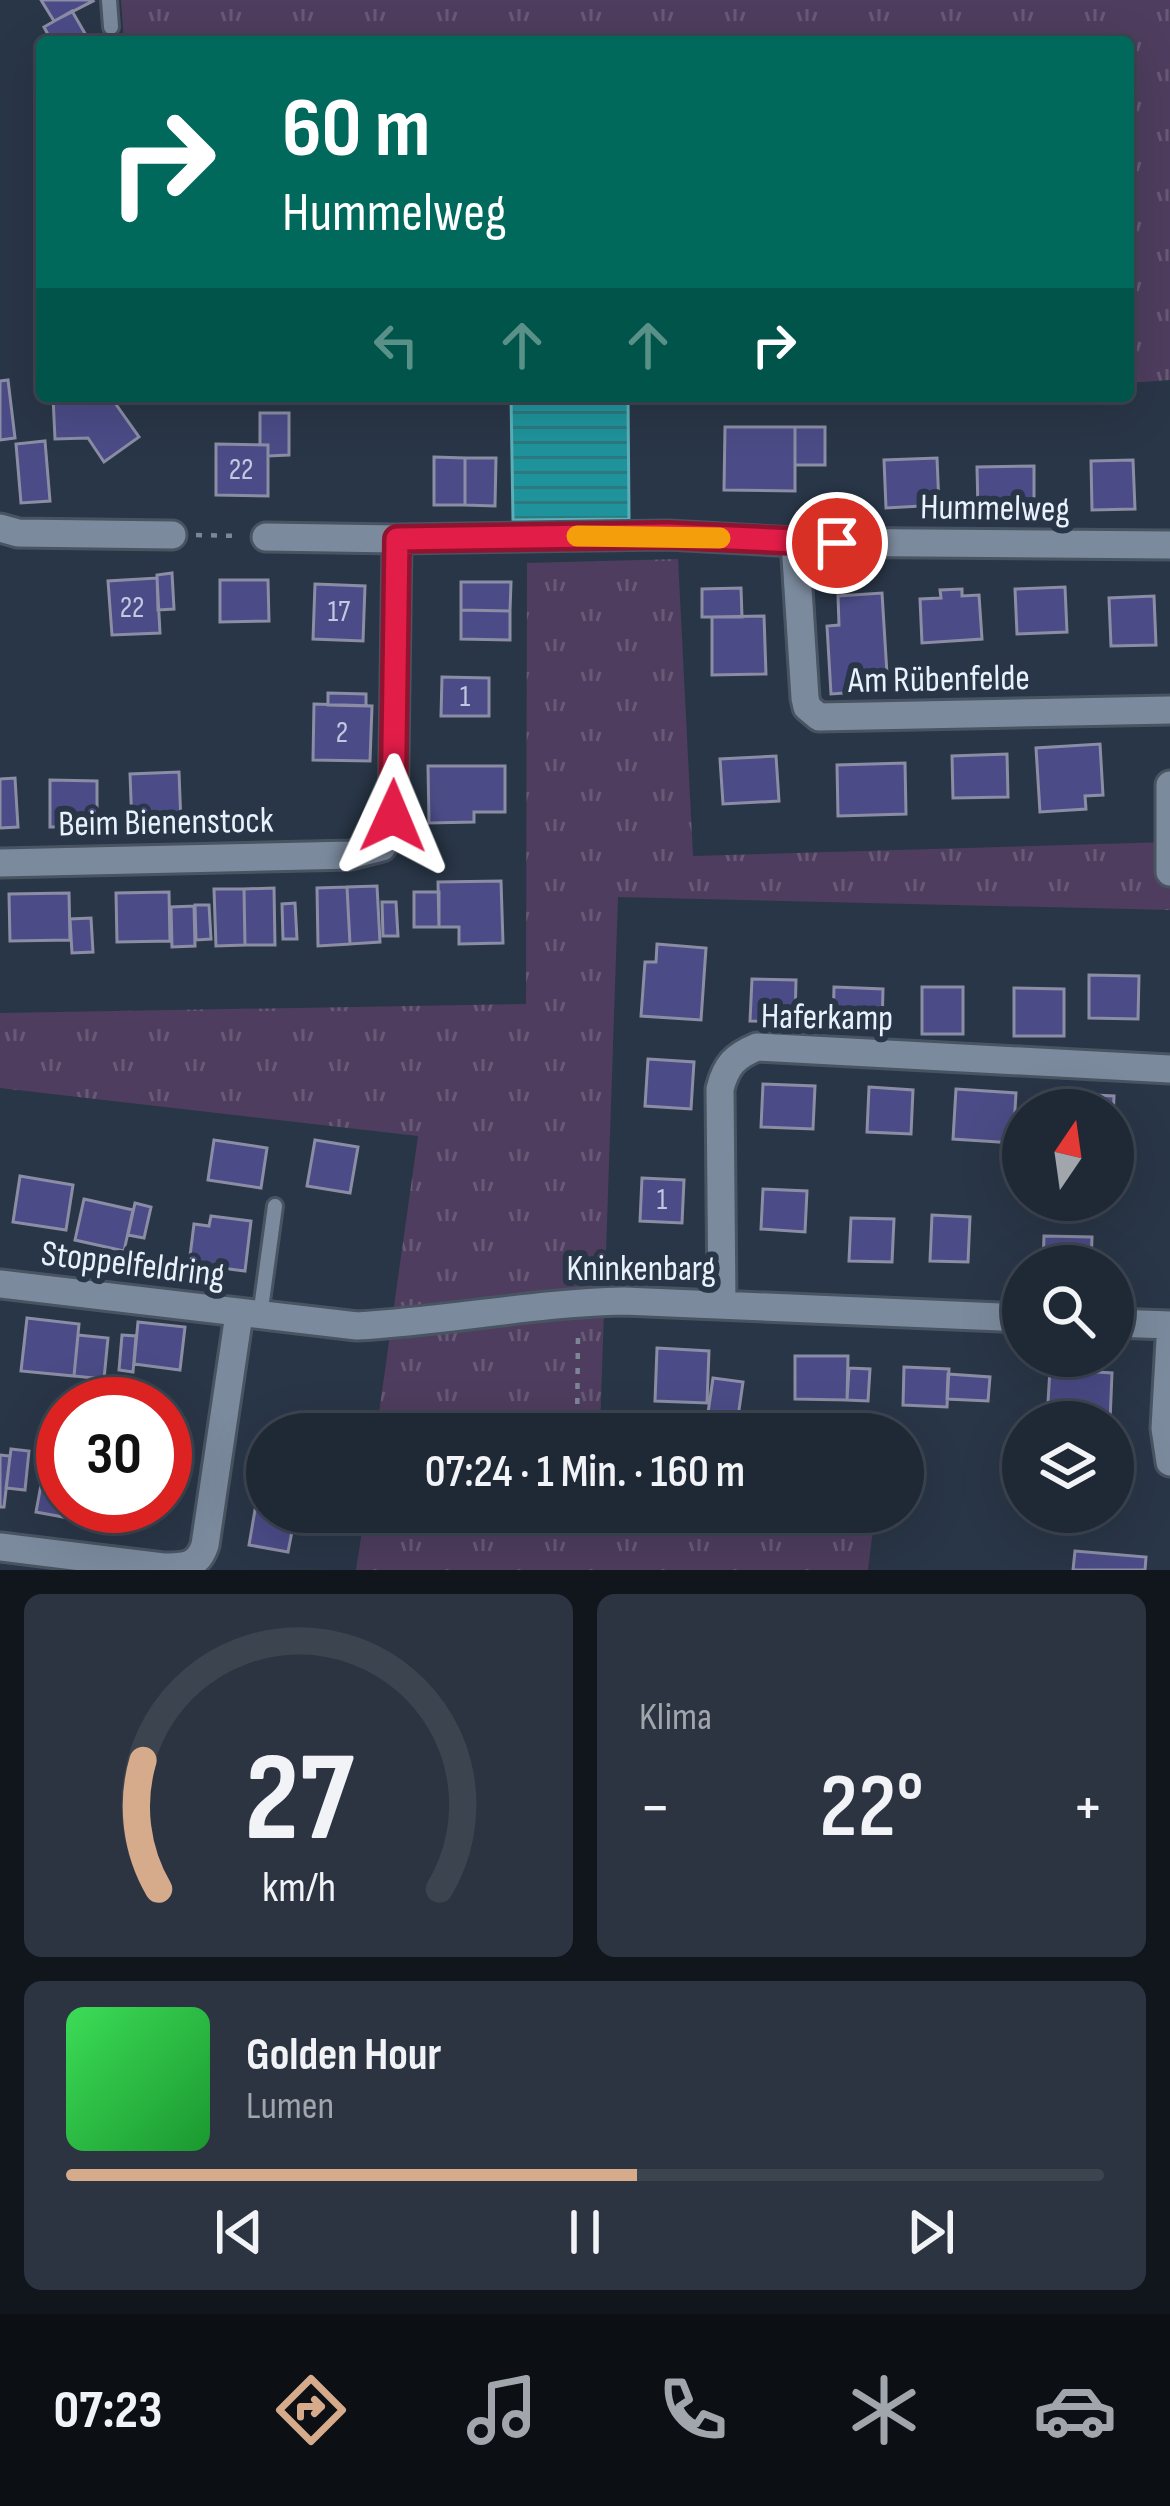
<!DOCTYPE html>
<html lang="de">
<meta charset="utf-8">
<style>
body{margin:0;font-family:"Sofia Sans Condensed",sans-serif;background:#2c3441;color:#f1f3f6;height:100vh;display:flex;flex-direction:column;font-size:45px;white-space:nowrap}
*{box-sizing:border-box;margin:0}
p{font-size:39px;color:#a1a6ad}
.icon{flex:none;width:66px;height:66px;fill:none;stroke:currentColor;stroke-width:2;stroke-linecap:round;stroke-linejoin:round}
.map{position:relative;height:1570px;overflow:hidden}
.details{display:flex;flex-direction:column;gap:24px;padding:24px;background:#11161d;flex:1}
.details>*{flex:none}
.banner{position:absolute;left:36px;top:36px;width:1098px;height:366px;border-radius:12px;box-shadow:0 12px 48px #0002,0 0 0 3px #3c4450;background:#00695c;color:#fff;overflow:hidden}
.needle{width:78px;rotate:13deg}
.controls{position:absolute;left:1002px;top:1089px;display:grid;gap:24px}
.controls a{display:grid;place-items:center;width:132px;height:132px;border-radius:50%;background:#1f2835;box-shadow:0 12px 48px #0002,0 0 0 3px #3c4450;font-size:60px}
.speed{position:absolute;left:36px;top:1377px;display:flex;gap:24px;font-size:60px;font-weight:700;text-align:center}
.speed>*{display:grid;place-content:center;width:156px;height:156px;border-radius:50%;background:#1f2835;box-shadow:0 12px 48px #0002,0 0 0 3px #3c4450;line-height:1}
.speed .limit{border:18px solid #d22;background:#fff;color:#111}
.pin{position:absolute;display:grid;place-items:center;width:102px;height:102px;color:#fff;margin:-51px;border:6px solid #fff;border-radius:50%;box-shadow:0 3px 12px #0007}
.me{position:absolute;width:132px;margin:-66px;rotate:1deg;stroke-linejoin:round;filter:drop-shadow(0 0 9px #0008)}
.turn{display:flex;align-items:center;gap:42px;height:252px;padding:0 48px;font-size:54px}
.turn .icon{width:156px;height:156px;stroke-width:2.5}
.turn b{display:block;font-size:84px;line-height:102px}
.lanes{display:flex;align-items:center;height:114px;padding:0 48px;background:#0003;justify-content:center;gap:60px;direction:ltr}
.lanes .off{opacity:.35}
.big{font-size:90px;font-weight:600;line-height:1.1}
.details .card{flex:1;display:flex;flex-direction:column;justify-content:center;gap:18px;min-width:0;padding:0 42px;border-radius:18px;background:#2c3441}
.details .dial{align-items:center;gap:0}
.dial svg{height:312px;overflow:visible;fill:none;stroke:#3c4450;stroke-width:7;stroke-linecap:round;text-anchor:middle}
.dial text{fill:#f1f3f6;stroke:none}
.song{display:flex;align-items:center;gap:36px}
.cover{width:144px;height:144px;border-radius:18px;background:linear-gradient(135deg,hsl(130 70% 55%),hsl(130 70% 35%))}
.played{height:12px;border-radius:6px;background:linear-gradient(90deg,#d6ab8b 55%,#3c4450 55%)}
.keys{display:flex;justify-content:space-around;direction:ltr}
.heat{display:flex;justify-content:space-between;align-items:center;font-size:66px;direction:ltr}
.details .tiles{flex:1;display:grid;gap:24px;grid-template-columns:1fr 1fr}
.card:last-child{grid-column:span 2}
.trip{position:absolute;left:246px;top:1413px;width:678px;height:120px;border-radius:60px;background:#1f2835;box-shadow:0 12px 48px #0002,0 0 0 3px #3c4450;font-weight:600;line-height:120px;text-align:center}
.tabs{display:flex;height:192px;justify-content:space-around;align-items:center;background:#0c1015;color:#a1a6ad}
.tabs .icon{width:84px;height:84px}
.tabs .current{color:#d6ab8b}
.tabs b{font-size:54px;color:#f1f3f6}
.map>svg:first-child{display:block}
.grass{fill:url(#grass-tufts)}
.water{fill:url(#water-rules);stroke:#5cafb8;stroke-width:3}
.building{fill:#4b4b87;stroke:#8b8da4;stroke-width:3}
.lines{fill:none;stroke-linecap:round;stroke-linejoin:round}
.service-casing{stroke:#495462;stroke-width:20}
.minor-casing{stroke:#495462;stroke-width:33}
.path{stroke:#7c8795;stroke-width:4.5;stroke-dasharray:6 9;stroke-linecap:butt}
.service{stroke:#7b8a9d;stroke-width:14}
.minor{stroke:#7b8a9d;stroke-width:27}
.route-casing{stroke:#92132f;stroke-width:30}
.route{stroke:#e11d48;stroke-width:21}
.slow{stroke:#f59e0b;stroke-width:21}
.labels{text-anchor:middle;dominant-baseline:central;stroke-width:12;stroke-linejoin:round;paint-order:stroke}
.number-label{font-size:30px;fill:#c2c8df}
.street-label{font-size:36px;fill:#e9f1fc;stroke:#293647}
</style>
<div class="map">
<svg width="1170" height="1570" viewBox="0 0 1170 1570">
<defs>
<pattern id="grass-tufts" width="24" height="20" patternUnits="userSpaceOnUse" patternTransform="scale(3)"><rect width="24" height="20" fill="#4e3d5e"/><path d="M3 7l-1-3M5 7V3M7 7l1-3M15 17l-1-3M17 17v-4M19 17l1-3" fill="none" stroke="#685a76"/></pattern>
<pattern id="water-rules" width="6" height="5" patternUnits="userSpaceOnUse" patternTransform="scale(3)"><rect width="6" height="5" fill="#1f939b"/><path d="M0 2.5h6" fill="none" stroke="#2d797f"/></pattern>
</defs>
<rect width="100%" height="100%" fill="#293647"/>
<path class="grass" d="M 121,0 L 1170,0 L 1170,380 L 1128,383 L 1128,42 L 124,42 Z
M 678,559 L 693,856 L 1170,842 L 1170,910 L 618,897 L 600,1429 L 757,1434 L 376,1434 L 418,1136 L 0,1088 L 0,1013 L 526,1004 L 527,563 Z
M 365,1512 L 875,1512 L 868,1570 L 356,1570 Z"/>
<path class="water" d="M 511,396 L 628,396 L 629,519 L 513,520 Z"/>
<path class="building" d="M 41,0 L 92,0 L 93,1 L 54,21 Z
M 72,11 L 87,37 L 78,42 L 52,42 L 44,27 Z
M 8,380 L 15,438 L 0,440 L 0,381 Z
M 110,396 L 139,437 L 104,462 L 88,438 L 55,439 L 53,397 Z
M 260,413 L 289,413 L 289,455 L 268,456 L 268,445 L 260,445 Z
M 725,427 L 795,427 L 795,491 L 724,490 Z
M 795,427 L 825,427 L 825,465 L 795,465 Z
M 45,441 L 50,501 L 21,503 L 16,444 Z
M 216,444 L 268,445 L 268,496 L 216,495 Z
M 434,457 L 465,458 L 465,505 L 434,505 Z
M 465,458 L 496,458 L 495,506 L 465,505 Z
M 937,458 L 939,505 L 886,508 L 884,460 Z
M 1133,460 L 1135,509 L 1092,510 L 1091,461 Z
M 1034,466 L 1034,511 L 978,511 L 977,467 Z
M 172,573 L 174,609 L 158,610 L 157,575 Z
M 157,578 L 160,633 L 112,635 L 108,581 Z
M 220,580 L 268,580 L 269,621 L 220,622 Z
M 461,582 L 511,582 L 510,611 L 461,610 Z
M 315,584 L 365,586 L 363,641 L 313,639 Z
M 1065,587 L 1067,632 L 1017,634 L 1015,589 Z
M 741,588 L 742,617 L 702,617 L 702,589 Z
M 962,589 L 962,596 L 979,595 L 982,639 L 922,643 L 920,599 L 941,598 L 940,590 Z
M 882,593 L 888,690 L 831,694 L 827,626 L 839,625 L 838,596 Z
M 1154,596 L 1156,645 L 1111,646 L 1109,598 Z
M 461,610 L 510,611 L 510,640 L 461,639 Z
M 764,616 L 766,674 L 712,675 L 712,617 Z
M 442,677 L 489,678 L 489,716 L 441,716 Z
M 328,693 L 366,694 L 366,706 L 328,705 Z
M 314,704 L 372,706 L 370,761 L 313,760 Z
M 1100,744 L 1103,795 L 1085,796 L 1086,809 L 1040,812 L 1036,748 Z
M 1007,754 L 1008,797 L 953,798 L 952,756 Z
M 776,756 L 779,801 L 723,804 L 720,759 Z
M 905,763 L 906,814 L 838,816 L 837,765 Z
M 428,766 L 505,766 L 505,812 L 474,812 L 474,822 L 429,823 Z
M 179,772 L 181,823 L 132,825 L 130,774 Z
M 15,778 L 18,827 L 0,828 L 0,779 Z
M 50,780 L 97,781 L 97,827 L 50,827 Z
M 501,881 L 503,943 L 459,944 L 459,927 L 439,927 L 438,882 Z
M 377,886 L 380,942 L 350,944 L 347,887 Z
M 347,887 L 350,944 L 318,946 L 317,888 Z
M 274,888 L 275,945 L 245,945 L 244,889 Z
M 214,889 L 244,889 L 245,945 L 216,946 Z
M 169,892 L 170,941 L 117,942 L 116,893 Z
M 414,892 L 439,892 L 439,927 L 414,927 Z
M 69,893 L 70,940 L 10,941 L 9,894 Z
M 382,902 L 396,902 L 398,936 L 383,936 Z
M 295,903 L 297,939 L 283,939 L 282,904 Z
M 195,905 L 209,905 L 211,939 L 196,940 Z
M 194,906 L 195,946 L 172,947 L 171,907 Z
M 91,918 L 93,952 L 72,953 L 70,919 Z
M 657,944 L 706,948 L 701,1020 L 641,1016 L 645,962 L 656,962 Z
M 1089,975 L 1139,976 L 1138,1019 L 1089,1018 Z
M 752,979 L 796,980 L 795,1022 L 750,1021 Z
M 834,987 L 883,989 L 882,1028 L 833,1026 Z
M 922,987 L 963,987 L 963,1034 L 922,1034 Z
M 1014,988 L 1064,989 L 1064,1036 L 1014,1036 Z
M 648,1059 L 694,1062 L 691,1109 L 645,1106 Z
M 763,1084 L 815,1086 L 813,1129 L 761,1127 Z
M 869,1087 L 913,1090 L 911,1134 L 867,1132 Z
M 956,1089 L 1016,1093 L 1013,1143 L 953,1139 Z
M 1053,1093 L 1114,1096 L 1113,1122 L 1113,1110 L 1052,1110 Z
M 214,1140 L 267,1148 L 261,1188 L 208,1180 Z
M 315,1140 L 358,1147 L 350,1193 L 307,1186 Z
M 20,1176 L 73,1185 L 66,1230 L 13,1222 Z
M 642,1178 L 684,1180 L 682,1223 L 640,1221 Z
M 763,1189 L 807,1191 L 805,1232 L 761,1229 Z
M 84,1199 L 133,1210 L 124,1251 L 75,1240 Z
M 135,1203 L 151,1207 L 144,1238 L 128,1235 Z
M 932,1215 L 970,1217 L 968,1262 L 930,1261 Z
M 211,1216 L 251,1221 L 245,1271 L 189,1264 L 194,1224 L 209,1226 Z
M 851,1218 L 894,1219 L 892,1262 L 849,1261 Z
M 1044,1236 L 1092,1237 L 1091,1266 L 1043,1266 Z
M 27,1318 L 79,1324 L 74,1376 L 21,1371 Z
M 138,1322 L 185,1327 L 180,1370 L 134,1364 Z
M 78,1335 L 108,1338 L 104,1379 L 74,1376 Z
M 122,1335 L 136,1336 L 133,1372 L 119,1370 Z
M 657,1348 L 709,1351 L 707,1403 L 655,1401 Z
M 795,1356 L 848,1356 L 847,1400 L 795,1399 Z
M 904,1367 L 949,1369 L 947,1407 L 903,1405 Z
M 849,1368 L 870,1369 L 868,1401 L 847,1400 Z
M 1050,1369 L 1112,1373 L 1110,1422 L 1047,1419 Z
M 948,1374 L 990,1377 L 988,1401 L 947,1399 Z
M 713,1378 L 743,1382 L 738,1417 L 708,1413 Z
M 165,1428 L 178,1430 L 175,1454 L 165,1453 Z
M 262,1436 L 267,1436 L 267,1483 L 258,1482 Z
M 11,1449 L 29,1451 L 25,1490 L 6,1488 Z
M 165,1453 L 175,1454 L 168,1511 L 132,1506 L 165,1506 Z
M 0,1455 L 10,1456 L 4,1507 L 0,1507 Z
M 43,1474 L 63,1477 L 63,1506 L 81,1506 L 79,1520 L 36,1512 Z
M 255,1510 L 295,1516 L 288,1552 L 249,1545 Z
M 1075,1551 L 1146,1557 L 1145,1570 L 1073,1570 Z"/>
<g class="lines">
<defs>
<path id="service" d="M 109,0 L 111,27
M 260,1316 L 275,1206"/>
<path id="minor" d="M 0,528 L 18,533 L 172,535
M 266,537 L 397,539 L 668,535 L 795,542 L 1170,545
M 795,542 L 805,698 L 807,707 L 819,717 L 1170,710
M 1170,785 L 1170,872
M 0,863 L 351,855 L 382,847 L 393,828 L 397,539
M 0,1284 L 357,1326 C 447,1321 534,1303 624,1301 L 1023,1318
M 722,1305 L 720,1089 C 726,1065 735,1056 757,1047 L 1170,1069
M 1113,1323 L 1170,1325
M 1170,1340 L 1165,1428 L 1170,1462
M 0,1547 L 163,1567 C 184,1567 198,1567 205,1545 L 239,1314"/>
</defs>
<use href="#service" class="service-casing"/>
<use href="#minor" class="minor-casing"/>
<path class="path" d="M 196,535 L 238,536
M 577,1434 L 578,1332"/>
<use href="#service" class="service"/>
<use href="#minor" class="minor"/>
</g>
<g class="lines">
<defs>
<path id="route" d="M 393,816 L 397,539 L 668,535 L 837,543"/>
</defs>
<use href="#route" class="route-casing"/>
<use href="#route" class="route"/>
<path class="slow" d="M 577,536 L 720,538"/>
</g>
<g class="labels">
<g class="number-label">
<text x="241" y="470">22</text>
<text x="132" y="608">22</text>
<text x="339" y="612">17</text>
<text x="465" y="697">1</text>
<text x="342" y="733">2</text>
<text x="662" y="1200">1</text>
</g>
<g class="street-label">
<text transform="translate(995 509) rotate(1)">Hummelweg</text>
<text transform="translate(939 680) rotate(-1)">Am Rübenfelde</text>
<text transform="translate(166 823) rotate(-1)">Beim Bienenstock</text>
<text transform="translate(827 1018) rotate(1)">Haferkamp</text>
<text transform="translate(133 1265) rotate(7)">Stoppelfeldring</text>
<text x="641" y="1269">Kninkenbarg</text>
</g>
</g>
</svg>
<div class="controls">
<a><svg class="needle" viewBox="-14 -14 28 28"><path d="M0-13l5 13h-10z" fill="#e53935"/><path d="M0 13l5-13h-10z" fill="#a1a6ad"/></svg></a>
<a><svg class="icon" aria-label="search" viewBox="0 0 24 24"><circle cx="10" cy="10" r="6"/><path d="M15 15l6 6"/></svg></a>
<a><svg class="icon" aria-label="layers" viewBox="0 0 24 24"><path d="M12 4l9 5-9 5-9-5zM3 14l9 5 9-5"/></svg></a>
</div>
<div class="speed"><div class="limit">30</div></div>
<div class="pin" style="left:837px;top:543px;background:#d93025"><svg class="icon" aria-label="arrive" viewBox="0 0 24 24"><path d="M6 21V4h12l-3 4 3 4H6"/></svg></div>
<svg class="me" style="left:393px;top:816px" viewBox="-20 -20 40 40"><path d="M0-17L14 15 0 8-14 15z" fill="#e11d48" stroke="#fff" stroke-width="4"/></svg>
<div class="trip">07:24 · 1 Min. · 160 m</div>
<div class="banner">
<div class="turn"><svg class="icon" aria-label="right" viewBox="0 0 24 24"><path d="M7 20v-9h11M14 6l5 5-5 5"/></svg><div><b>60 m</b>Hummelweg</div></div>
<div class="lanes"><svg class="icon off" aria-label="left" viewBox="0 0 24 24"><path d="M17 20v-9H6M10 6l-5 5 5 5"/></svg><svg class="icon off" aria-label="ahead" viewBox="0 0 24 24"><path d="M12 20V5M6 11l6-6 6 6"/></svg><svg class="icon off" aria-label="ahead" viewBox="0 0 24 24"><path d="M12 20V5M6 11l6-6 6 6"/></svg><svg class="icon" aria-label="right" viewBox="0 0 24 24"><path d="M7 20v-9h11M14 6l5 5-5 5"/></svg></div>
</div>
</div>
<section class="details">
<div class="tiles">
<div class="card dial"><svg viewBox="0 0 100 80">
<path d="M14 69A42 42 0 1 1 86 69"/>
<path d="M14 69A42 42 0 0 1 10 36" stroke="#d6ab8b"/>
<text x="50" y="56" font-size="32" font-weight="700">27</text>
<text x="50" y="72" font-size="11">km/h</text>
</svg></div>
<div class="card"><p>Klima</p>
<div class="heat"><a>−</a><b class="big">22°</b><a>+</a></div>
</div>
<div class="card">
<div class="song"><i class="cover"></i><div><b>Golden Hour</b><p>Lumen</p></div></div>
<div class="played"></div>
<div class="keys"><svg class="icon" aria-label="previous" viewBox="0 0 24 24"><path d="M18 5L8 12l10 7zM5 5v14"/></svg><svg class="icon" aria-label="pause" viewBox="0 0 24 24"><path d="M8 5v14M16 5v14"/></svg><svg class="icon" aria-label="next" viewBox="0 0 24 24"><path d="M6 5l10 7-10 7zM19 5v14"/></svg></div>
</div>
</div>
</section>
<nav class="tabs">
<b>07:23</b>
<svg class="icon current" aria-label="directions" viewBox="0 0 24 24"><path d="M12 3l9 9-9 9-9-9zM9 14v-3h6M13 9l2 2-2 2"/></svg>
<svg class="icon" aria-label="music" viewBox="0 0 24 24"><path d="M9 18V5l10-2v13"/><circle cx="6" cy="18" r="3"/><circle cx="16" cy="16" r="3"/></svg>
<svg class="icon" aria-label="phone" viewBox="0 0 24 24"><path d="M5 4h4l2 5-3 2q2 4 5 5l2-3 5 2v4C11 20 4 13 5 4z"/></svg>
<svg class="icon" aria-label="climate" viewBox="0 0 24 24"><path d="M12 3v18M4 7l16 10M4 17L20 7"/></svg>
<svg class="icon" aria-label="car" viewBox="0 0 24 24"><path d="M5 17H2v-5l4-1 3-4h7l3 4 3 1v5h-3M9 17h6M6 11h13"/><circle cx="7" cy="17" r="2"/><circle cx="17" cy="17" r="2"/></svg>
</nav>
